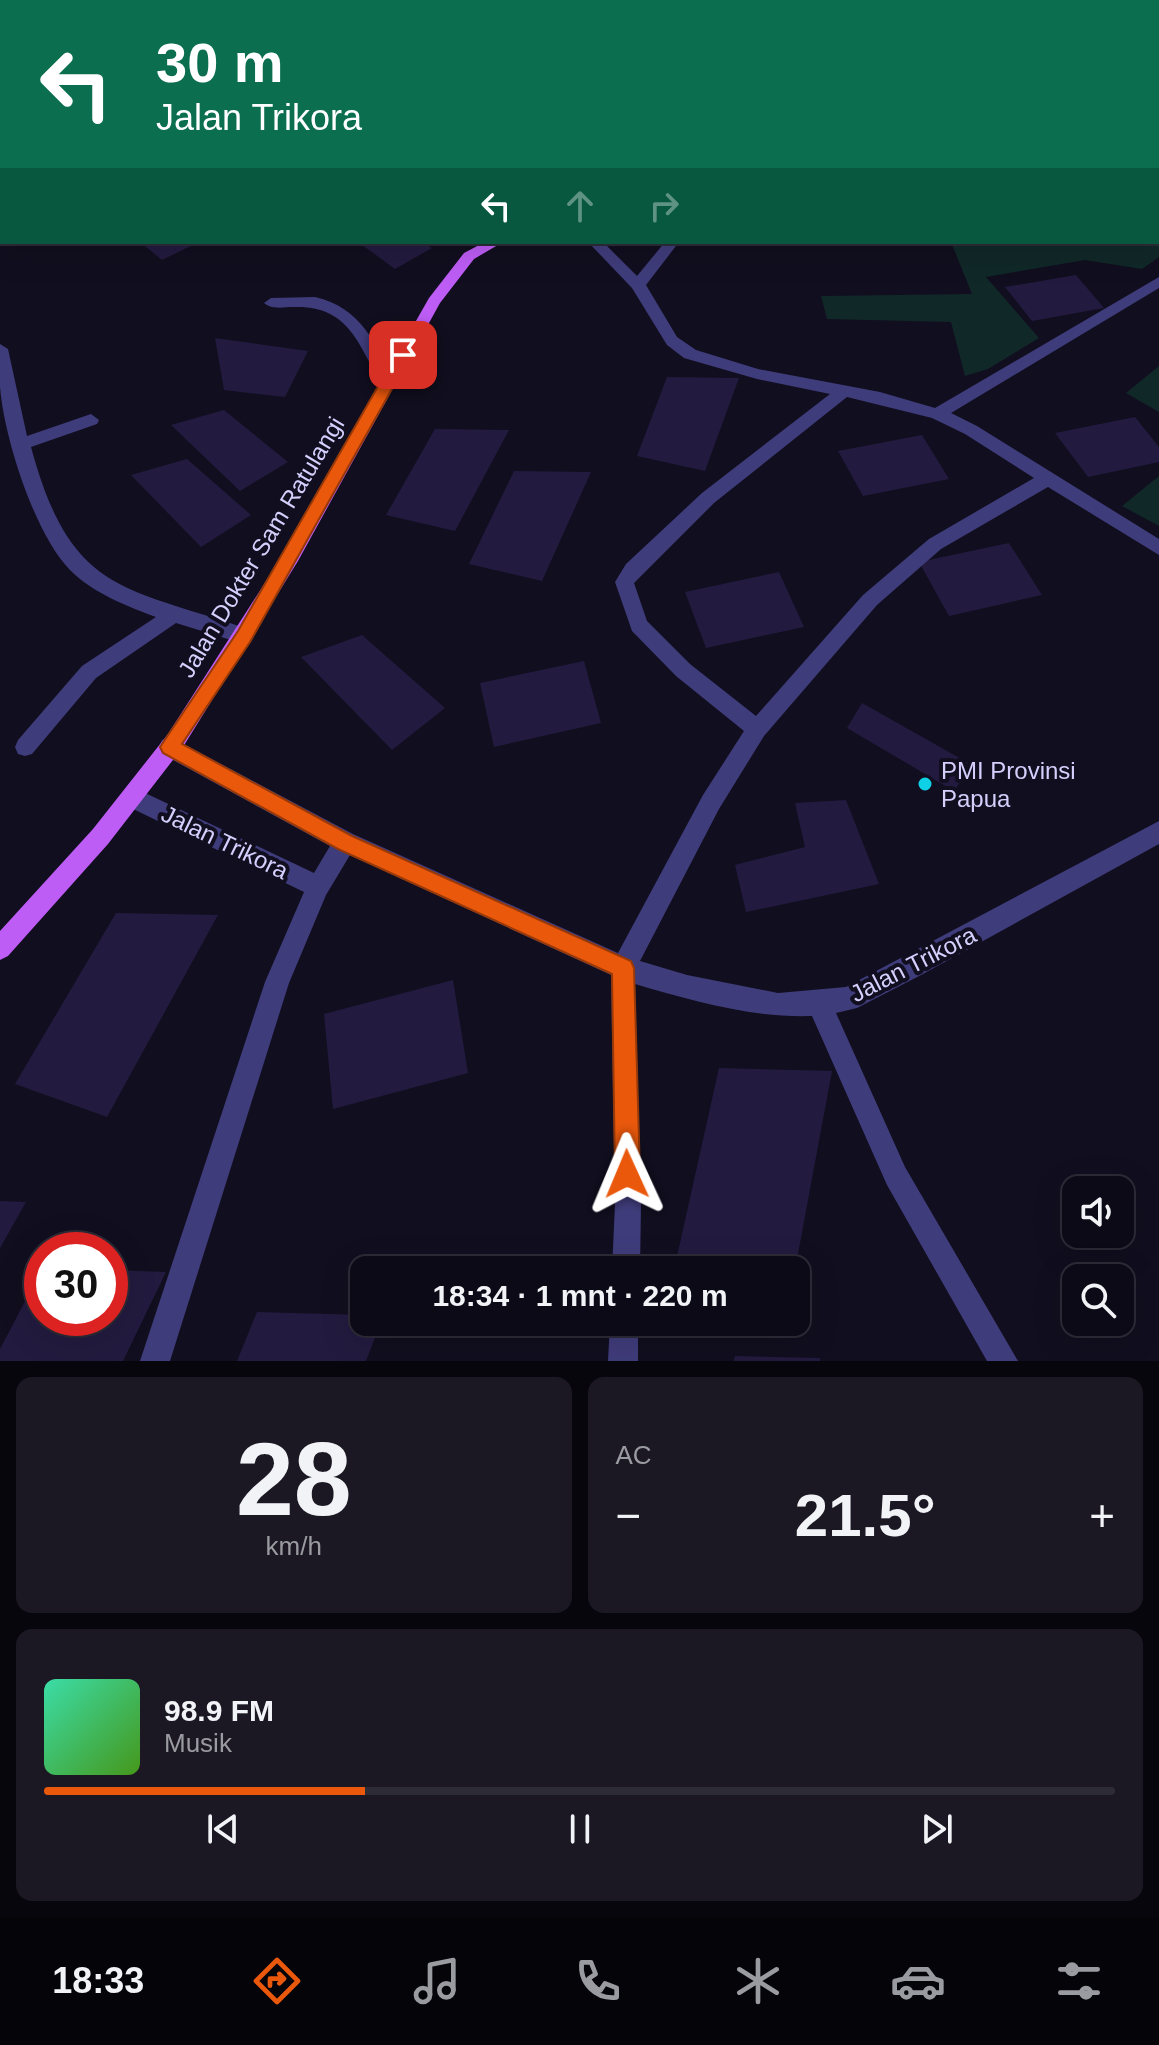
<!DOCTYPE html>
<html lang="id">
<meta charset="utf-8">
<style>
body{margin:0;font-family:Arial,sans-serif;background:#1b1824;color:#f1f3f6;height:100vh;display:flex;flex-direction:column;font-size:30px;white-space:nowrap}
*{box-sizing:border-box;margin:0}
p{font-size:26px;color:#9a9aa1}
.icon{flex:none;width:44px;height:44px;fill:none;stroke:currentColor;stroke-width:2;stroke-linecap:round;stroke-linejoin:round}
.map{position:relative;height:1361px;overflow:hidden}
.sheet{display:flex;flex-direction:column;gap:16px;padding:16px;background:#07060d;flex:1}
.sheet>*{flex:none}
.hud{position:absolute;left:0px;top:0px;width:1160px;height:244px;box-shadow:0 8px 32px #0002,0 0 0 2px #2d2b36;background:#0b6e4f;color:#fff;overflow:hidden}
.fabs{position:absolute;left:1062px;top:1176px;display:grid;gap:16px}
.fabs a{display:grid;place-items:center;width:72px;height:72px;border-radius:16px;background:#0d0a17;box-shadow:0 8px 32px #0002,0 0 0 2px #2d2b36;font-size:40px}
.speed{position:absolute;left:24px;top:1232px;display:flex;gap:16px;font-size:40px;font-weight:700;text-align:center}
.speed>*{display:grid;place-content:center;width:104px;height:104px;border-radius:50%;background:#0d0a17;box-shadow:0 8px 32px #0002,0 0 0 2px #2d2b36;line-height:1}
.speed .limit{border:12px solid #d22;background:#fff;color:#111}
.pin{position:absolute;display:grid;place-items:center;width:68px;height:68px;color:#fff;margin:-34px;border-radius:16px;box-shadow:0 4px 12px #0006}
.me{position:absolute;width:88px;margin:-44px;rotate:359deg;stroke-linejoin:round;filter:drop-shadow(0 0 6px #0008)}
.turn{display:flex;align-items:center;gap:28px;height:168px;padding:0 24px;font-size:36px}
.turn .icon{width:104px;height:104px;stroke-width:2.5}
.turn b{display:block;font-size:56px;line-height:68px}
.lanes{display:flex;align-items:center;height:76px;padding:0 24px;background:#0003;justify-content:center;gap:40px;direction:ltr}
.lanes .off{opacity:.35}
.big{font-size:60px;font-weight:600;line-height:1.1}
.sheet .widget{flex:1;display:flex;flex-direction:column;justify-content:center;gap:12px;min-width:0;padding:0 28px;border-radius:16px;background:#1b1824}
.sheet .dial{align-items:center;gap:0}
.dial b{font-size:104px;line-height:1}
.song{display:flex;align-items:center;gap:24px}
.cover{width:96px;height:96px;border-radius:12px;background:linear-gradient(135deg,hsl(160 70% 55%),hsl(100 70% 35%))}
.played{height:8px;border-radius:4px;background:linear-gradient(90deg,#ea580c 30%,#2d2b36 30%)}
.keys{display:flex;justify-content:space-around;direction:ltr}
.heat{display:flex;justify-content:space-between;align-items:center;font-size:44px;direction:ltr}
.sheet .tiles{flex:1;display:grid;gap:16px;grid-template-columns:1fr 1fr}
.widget:last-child{grid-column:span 2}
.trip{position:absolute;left:350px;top:1256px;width:460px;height:80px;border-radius:16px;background:#0d0a17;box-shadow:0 8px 32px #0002,0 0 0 2px #2d2b36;font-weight:600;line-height:80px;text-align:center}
.tabs{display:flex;height:128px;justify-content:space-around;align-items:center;background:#050409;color:#9a9aa1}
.tabs .icon{width:56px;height:56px}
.tabs .on{color:#ea580c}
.tabs b{font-size:36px;color:#f1f3f6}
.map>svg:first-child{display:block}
.green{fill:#112828}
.building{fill:#231b3f}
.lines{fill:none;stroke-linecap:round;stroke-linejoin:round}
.minor{fill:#3f3c7b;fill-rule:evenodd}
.major{fill:#bd5df5;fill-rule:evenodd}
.route{fill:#ea580c;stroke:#983908;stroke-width:2}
.poi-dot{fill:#0ed1e8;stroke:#110e1f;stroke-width:3}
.labels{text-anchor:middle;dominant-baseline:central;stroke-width:8;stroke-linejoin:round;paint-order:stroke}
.street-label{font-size:24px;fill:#d4cffc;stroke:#110e1f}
.poi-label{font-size:24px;fill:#d4cffc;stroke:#110e1f;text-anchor:start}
</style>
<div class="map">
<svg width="1159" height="1361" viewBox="0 0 1159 1361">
<rect width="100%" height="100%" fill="#110e1f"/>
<path class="green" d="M 1159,208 L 1159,257 L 1142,269 L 1085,260 L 986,277 L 1039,338 L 988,369 L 965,376 L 951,322 L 827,319 L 821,296 L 972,294 L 951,242 L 1158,242 Z
M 1159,366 L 1159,412 L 1126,393 Z
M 1159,476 L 1159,526 L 1122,506 Z"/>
<path class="building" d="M 140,242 L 199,242 L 162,260 Z
M 358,242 L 422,242 L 432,248 L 395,269 Z
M 1076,275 L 1104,308 L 1032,321 L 1005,287 Z
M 215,338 L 308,351 L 285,397 L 224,390 Z
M 667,377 L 739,378 L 705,471 L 637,456 Z
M 224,410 L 288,462 L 240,491 L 171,425 Z
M 1135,417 L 1159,447 L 1159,462 L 1088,477 L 1055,433 Z
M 435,429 L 509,430 L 455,531 L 386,515 Z
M 922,435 L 949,479 L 863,496 L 838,451 Z
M 187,459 L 251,515 L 201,547 L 131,475 Z
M 514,471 L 591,472 L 542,581 L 469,564 Z
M 1009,543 L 1042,595 L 949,616 L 919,562 Z
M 779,572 L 804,627 L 706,648 L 685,592 Z
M 362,635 L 445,708 L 392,750 L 301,657 Z
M 584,661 L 601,723 L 494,747 L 480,683 Z
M 862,703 L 972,765 L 954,791 L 847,728 Z
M 846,800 L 879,884 L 746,912 L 735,865 L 805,847 L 795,803 Z
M 116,913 L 218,915 L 107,1117 L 15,1084 Z
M 453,980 L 468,1073 L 333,1109 L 324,1014 Z
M 719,1068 L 832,1071 L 795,1270 L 674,1270 Z
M 0,1201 L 26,1202 L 0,1248 Z
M 42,1269 L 42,1318 L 110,1318 L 110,1270 L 166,1272 L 123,1361 L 0,1361 L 0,1349 Z
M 257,1312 L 364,1315 L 364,1322 L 381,1322 L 366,1361 L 237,1361 Z
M 735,1356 L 820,1358 L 820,1361 L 734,1361 Z"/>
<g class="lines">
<path class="minor" d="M 1159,46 L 1159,53 L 1158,53 L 1158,46 Z
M 0,179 L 2,179 L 0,188 Z
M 588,242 L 603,242 L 637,276 L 665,242 L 679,242 L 646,285 L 677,337 L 696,350 L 758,369 L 880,392 L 935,408 L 1159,277 L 1159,288 L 951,413 L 977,426 L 1159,539 L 1159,555 L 1048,487 L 941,549 L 877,605 L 764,736 L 719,809 L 640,961 L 687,975 L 778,993 L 846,987 L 1159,821 L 1159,844 L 923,974 L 857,1008 L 836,1013 L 905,1167 L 1018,1361 L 987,1361 L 887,1185 L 812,1016 C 752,1018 693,1001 635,984 L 641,1204 L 640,1270 L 612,1270 L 615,1204 L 611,975 L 350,855 L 326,895 L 289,983 L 170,1361 L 140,1361 L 265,982 L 304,892 L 125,805 L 122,798 L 125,791 L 133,788 L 141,791 L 314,873 L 330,846 L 162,754 L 159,747 L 162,740 L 169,738 L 176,740 L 353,834 L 618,953 L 703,795 L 744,731 L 676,676 L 632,631 L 615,582 L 626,564 L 702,493 L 830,394 L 757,379 L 684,358 L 667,345 L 632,288 ZM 847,397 L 932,418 L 965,434 L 1034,478 L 929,539 L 863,595 L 756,716 L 690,664 L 647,621 L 634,583 L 714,503 Z
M 315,297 C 362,308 374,343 396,382 L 394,386 L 382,386 C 359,345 349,305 294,307 C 283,307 272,310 264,303 L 271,298 Z
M 0,344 L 8,349 L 27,436 L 91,414 L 99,420 L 97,424 L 31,447 C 71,595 124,586 251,630 L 254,636 L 251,642 L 244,644 L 176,623 L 96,678 L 32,754 L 25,756 L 18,754 L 15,747 L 18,740 L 82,666 L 156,617 C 126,606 93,593 70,570 C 34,533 4,437 0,387 C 0,373 0,358 0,344 Z
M 610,1322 L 638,1322 L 638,1361 L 608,1361 Z"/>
<path class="major" d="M 1158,170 L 1159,170 L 1159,178 L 1158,178 Z
M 485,242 L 503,242 L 474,259 L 440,303 L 298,561 L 183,747 L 108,844 L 8,956 L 0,960 L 0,931 L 93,829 L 168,734 L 286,550 L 429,298 L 464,253 Z"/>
</g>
<path class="route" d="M 403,350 L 411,355 L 250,642 L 182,744 L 352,836 L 631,961 L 634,968 L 640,1174 L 636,1183 L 627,1187 L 619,1183 L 615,1174 L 612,974 L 338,849 L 163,753 L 160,747 L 238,631 L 396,355 Z"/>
<circle class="poi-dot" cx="925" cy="784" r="8"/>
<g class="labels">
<g class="street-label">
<text transform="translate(261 547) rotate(-59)">Jalan Dokter Sam Ratulangi</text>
<text transform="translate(225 842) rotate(26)">Jalan Trikora</text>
<text transform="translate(913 964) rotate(-27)">Jalan Trikora</text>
</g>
<g class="poi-label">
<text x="941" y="770">PMI Provinsi<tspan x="941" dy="28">Papua</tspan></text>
</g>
</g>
</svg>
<div class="fabs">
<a><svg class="icon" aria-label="sound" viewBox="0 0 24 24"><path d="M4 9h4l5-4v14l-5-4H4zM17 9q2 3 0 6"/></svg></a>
<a><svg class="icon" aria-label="search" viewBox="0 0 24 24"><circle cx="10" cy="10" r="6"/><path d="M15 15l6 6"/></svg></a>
</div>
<div class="speed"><div class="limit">30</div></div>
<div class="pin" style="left:403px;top:355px;background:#d93025"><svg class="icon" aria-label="arrive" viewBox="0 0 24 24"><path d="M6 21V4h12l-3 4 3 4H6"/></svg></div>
<svg class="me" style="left:627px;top:1174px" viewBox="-20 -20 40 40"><path d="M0-17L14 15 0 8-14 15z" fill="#ea580c" stroke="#fff" stroke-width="4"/></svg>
<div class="trip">18:34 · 1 mnt · 220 m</div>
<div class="hud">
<div class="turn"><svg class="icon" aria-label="left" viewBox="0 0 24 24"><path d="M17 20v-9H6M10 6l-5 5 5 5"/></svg><div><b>30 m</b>Jalan Trikora</div></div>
<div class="lanes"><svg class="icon" aria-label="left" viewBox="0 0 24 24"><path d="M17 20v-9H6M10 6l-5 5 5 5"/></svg><svg class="icon off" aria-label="ahead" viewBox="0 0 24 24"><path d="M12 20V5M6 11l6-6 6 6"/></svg><svg class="icon off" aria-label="right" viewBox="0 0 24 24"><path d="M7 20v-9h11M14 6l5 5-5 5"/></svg></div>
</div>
</div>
<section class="sheet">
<div class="tiles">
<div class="widget dial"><b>28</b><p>km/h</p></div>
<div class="widget"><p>AC</p>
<div class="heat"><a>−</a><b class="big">21.5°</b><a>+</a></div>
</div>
<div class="widget">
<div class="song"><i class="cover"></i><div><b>98.9 FM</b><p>Musik</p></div></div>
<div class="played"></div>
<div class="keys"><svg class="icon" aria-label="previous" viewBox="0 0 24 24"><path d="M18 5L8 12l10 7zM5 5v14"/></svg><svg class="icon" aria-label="pause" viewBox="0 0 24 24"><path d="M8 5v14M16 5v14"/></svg><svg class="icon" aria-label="next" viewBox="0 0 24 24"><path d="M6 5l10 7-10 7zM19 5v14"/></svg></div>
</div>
</div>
</section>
<nav class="tabs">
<b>18:33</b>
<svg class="icon on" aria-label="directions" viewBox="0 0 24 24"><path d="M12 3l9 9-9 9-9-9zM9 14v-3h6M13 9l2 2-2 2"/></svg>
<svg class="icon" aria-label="music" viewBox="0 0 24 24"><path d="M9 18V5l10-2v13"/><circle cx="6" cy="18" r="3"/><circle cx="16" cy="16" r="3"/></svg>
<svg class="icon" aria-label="phone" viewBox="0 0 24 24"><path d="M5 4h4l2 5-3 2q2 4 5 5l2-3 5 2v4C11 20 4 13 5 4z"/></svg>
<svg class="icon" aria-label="climate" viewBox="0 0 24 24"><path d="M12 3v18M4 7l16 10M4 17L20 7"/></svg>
<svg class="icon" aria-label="car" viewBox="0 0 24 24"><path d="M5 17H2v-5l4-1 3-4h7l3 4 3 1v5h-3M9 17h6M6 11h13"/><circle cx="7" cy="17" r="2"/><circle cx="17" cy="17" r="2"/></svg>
<svg class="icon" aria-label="filters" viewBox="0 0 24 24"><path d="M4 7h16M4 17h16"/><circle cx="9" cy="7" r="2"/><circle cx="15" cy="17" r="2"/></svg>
</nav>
